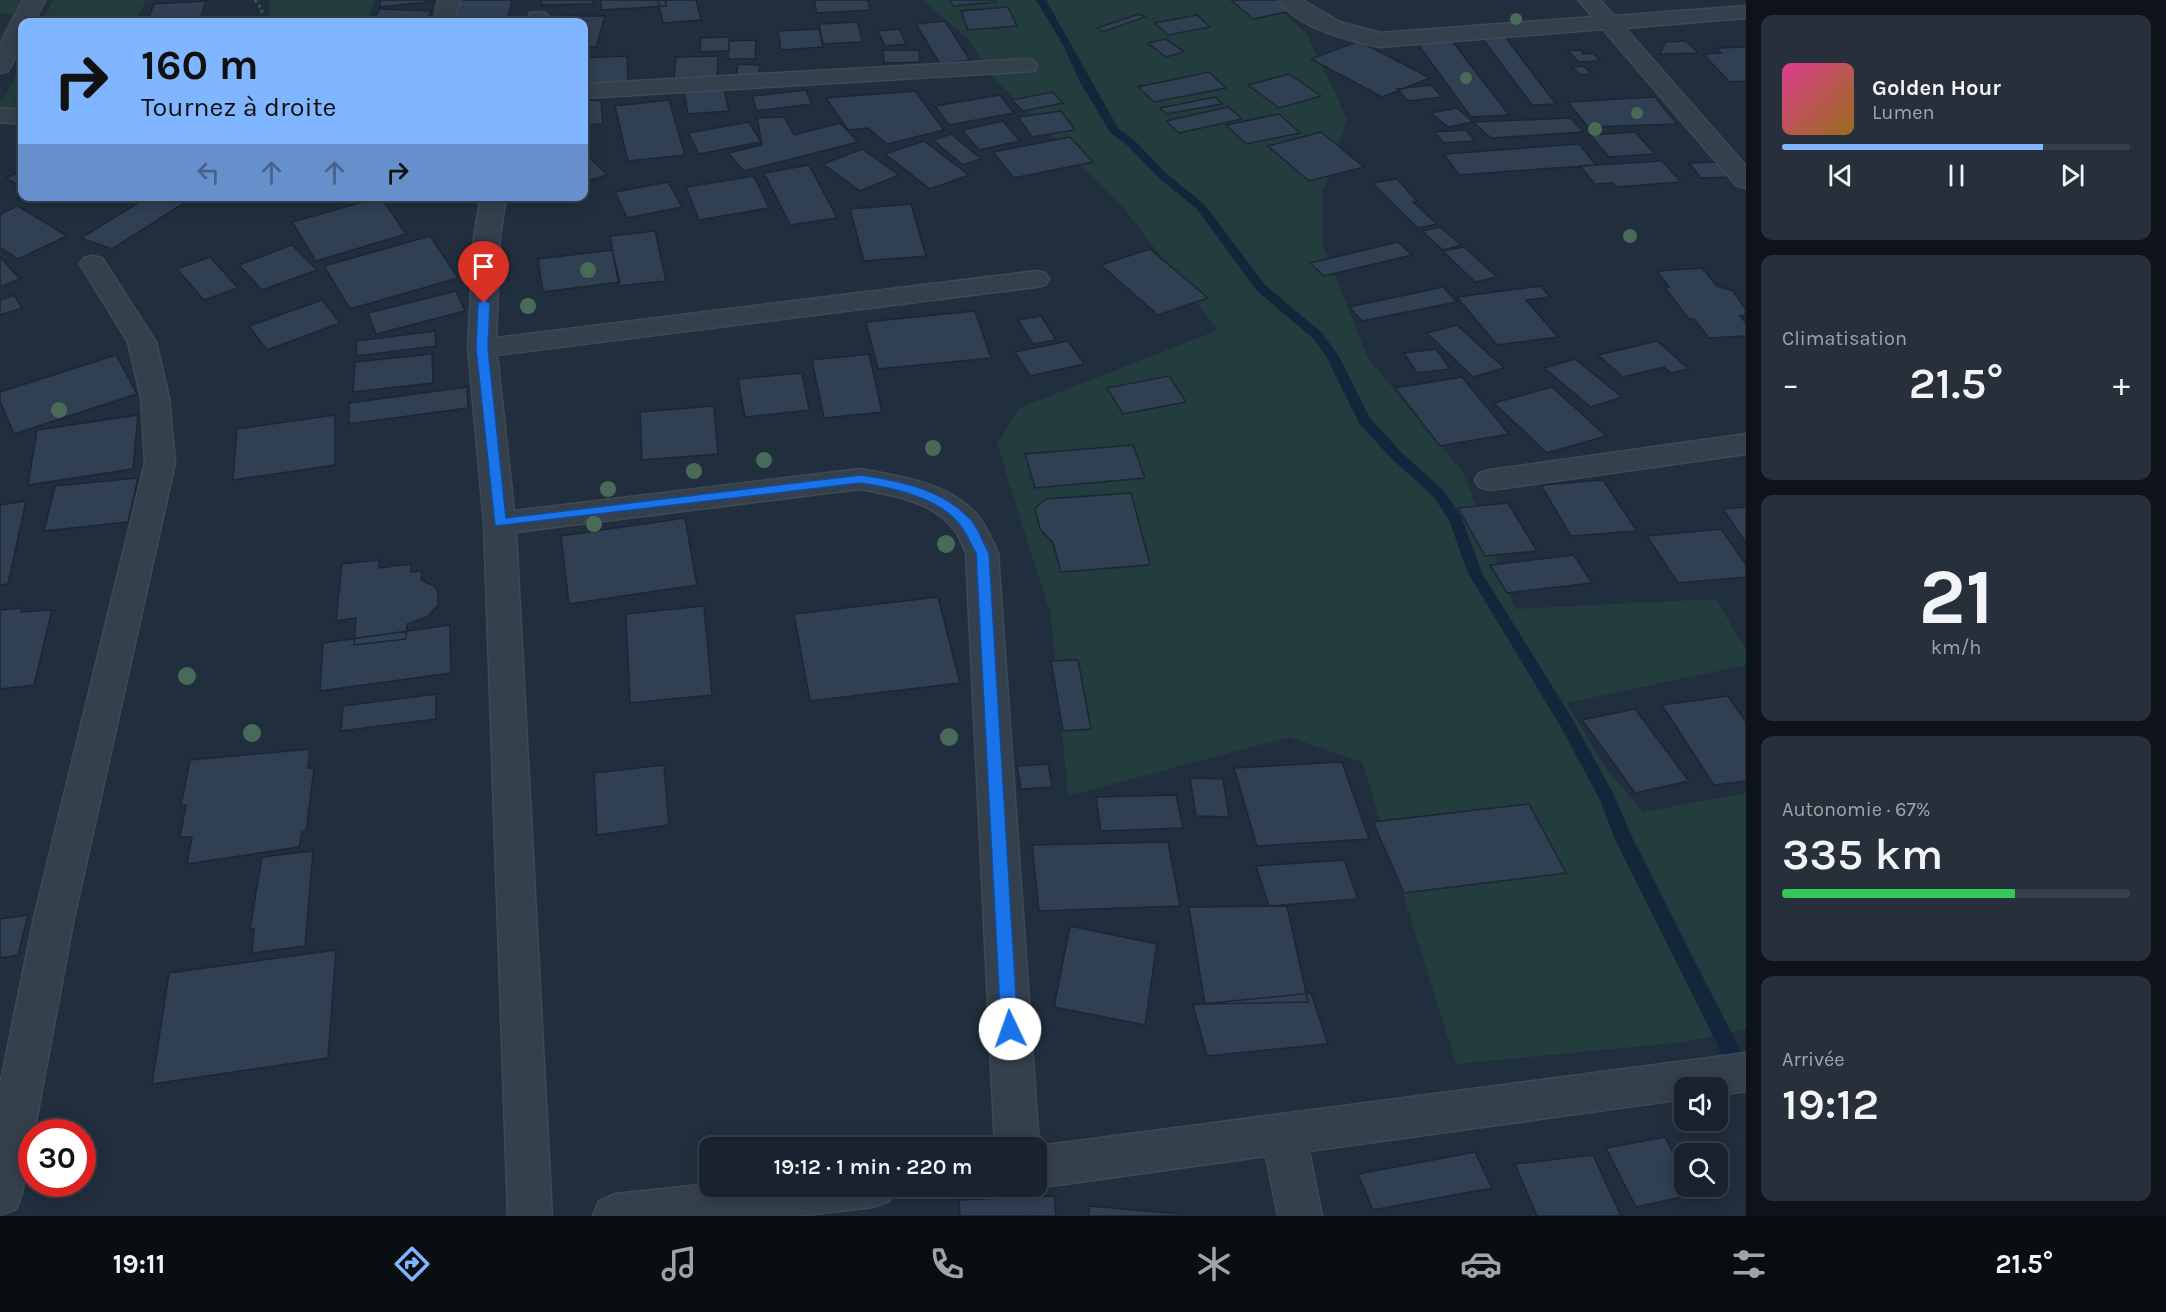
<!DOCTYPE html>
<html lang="fr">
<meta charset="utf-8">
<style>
body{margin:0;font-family:Karla,sans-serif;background:#262f3a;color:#f1f3f6;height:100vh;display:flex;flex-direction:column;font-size:22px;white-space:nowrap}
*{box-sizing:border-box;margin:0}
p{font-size:20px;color:#9fa4aa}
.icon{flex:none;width:33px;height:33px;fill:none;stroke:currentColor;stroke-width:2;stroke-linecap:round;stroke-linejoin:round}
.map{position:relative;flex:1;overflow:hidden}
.side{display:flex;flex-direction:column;gap:15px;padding:15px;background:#0e1319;width:420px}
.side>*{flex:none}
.guide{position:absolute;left:18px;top:18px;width:570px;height:183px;border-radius:12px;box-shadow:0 3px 15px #0003,0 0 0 2px #373f4a;background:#80b5ff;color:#111;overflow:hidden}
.controls{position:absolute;left:1674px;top:1077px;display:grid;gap:12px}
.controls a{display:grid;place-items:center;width:54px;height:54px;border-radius:12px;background:#19222e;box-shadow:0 3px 15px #0003,0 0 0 2px #373f4a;font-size:30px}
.speed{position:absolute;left:18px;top:1119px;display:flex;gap:12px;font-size:30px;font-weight:700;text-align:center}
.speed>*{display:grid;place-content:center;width:78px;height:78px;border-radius:50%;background:#19222e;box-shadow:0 3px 15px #0003,0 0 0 2px #373f4a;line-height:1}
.speed .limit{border:9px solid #d22;background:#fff;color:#111}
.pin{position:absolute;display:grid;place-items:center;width:51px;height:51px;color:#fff;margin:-62px -26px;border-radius:50% 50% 50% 0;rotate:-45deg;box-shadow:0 0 6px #0007}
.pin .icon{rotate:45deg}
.me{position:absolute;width:66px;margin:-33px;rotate:357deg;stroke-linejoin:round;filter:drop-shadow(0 0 4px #0008)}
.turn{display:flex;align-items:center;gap:21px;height:126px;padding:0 24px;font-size:27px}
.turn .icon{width:78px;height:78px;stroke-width:2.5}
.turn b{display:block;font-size:42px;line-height:51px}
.lanes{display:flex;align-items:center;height:57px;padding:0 24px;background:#0003;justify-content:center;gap:30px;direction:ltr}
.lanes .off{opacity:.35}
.big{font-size:45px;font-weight:600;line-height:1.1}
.side .widget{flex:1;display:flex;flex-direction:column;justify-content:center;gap:9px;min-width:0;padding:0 21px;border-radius:12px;background:#262f3a}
.side .dial{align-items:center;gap:0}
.dial b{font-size:78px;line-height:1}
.song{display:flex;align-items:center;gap:18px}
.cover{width:72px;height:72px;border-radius:9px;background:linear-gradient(135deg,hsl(330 70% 55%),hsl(40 70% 35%))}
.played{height:6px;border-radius:3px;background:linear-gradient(90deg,#80b5ff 75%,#373f4a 75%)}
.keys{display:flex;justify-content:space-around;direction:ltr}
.heat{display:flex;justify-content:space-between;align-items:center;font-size:33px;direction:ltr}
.charge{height:9px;border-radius:4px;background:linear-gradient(90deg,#34c759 67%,#373f4a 0)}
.trip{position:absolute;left:699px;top:1137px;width:348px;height:60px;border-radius:12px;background:#19222e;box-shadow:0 3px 15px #0003,0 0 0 2px #373f4a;font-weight:600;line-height:60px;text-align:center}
.tabs{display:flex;height:96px;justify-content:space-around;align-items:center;background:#0a0e12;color:#9fa4aa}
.tabs .icon{width:42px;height:42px}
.tabs .active{color:#80b5ff}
.tabs b{font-size:27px;color:#f1f3f6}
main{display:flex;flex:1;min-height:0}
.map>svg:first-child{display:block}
.green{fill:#233c3e}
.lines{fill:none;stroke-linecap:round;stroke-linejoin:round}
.stream{fill:#14263c;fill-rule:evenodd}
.building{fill:#303f52;stroke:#1c2734;stroke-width:1.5}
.minor-casing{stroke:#3e4956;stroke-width:3}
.path{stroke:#3c5557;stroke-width:3;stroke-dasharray:3 3;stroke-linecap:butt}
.minor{fill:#35404d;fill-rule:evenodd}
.tree{fill:#476a59}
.route{fill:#1a73e8;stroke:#114b97;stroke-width:1.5}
</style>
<main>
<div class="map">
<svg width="1746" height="1216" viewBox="0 0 1746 1216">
<rect width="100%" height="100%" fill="#212e3d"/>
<path class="green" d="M 0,0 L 29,0 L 0,55 L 0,37 L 12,14 L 0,14 Z
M 53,0 L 146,0 L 136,22 L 42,22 Z
M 270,0 L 374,0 L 368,22 L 269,22 Z
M 923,0 L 1271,0 L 1306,33 L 1347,118 L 1322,194 L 1322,242 L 1368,358 L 1463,472 L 1515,609 L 1716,599 L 1746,650 L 1746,665 L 1567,703 L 1603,764 L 1643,812 L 1746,793 L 1746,1029 L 1685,1042 L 1456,1064 L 1362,762 L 1289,737 L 1068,796 L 1051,616 L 997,444 L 1019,408 L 1218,330 L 1122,206 L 992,76 L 968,39 Z
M 22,61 L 22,115 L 0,113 L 0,102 L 7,93 Z"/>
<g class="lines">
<path class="stream" d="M 1036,0 L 1046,0 L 1118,128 L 1135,141 L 1168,175 L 1205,205 L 1265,285 L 1321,332 L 1338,355 L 1370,418 L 1401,452 L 1444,491 L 1461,516 L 1482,573 L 1573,720 L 1614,795 L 1633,839 L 1746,1062 L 1746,1091 L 1739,1088 L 1615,839 L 1600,800 L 1561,727 L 1468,573 L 1449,520 L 1434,497 L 1391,458 L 1359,423 L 1326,356 L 1313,338 L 1257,291 L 1197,209 L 1160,179 L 1127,145 L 1110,132 L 1080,82 L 1063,45 Z"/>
</g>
<path class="building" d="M 380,0 L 436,0 L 436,1 L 380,7 Z
M 458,0 L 512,0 L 507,22 L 452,22 Z
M 542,0 L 593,0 L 592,4 L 541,5 Z
M 601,0 L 666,0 L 666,6 L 601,10 Z
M 658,0 L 696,0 L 701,20 L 663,23 Z
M 814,0 L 868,0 L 870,10 L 817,13 Z
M 950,0 L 995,0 L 996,2 L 953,6 Z
M 1231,0 L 1284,0 L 1297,10 L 1253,19 Z
M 206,1 L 199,22 L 147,22 L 154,4 Z
M 1008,7 L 1017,26 L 968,30 L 961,11 Z
M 380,9 L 432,11 L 425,22 L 372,22 Z
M 1139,14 L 1145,17 L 1103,32 L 1097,28 Z
M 1197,15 L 1210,27 L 1168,35 L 1155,23 Z
M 560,16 L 605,16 L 596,47 L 584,47 L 584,22 L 558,22 Z
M 945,21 L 970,60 L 940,64 L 916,24 Z
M 858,22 L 862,42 L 823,44 L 819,24 Z
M 819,29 L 823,47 L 781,50 L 778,31 Z
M 899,29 L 906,44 L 885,46 L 878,31 Z
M 729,37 L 729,51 L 700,52 L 701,38 Z
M 1505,37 L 1556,104 L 1532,105 L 1482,38 Z
M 1166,39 L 1184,52 L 1166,57 L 1148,43 Z
M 756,40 L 755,59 L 728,59 L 729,41 Z
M 1359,41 L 1430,78 L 1382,97 L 1311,59 Z
M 1452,41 L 1509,115 L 1471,117 L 1417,43 Z
M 1686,41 L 1698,53 L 1660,54 L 1666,42 Z
M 1746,47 L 1746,81 L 1730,82 L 1703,54 L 1721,53 L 1716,48 Z
M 883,50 L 919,50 L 920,62 L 884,63 Z
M 1581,50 L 1584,54 L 1593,53 L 1600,61 L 1579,62 L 1568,51 Z
M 627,56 L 628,82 L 584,85 L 584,58 Z
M 718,56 L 717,77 L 674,78 L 676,57 Z
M 738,64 L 760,65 L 758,76 L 736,75 Z
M 1584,66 L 1592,74 L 1580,75 L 1572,67 Z
M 1209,72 L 1226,88 L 1154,102 L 1138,87 Z
M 1289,74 L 1321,96 L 1279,108 L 1248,85 Z
M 1431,85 L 1442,97 L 1408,101 L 1397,89 Z
M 724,89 L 729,111 L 688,114 L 684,92 Z
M 806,90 L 812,104 L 757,111 L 752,96 Z
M 915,91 L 944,130 L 887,144 L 868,128 L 848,130 L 826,98 Z
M 1052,92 L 1063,103 L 1023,111 L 1012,100 Z
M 1000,95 L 1014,113 L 949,125 L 935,106 Z
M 1215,97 L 1222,104 L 1166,114 L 1160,108 Z
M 1655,97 L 1677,124 L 1588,127 L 1568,102 Z
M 601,100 L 603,124 L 584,125 L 584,101 Z
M 669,100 L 685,155 L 628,161 L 615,106 Z
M 1228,107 L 1242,119 L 1179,133 L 1166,121 Z
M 1457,108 L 1473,122 L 1448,127 L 1431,113 Z
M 1061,111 L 1075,130 L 1032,137 L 1018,117 Z
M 1279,114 L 1300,133 L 1246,144 L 1226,125 Z
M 784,117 L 794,135 L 840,123 L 858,142 L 744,171 L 728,153 L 762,145 L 757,118 Z
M 1570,118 L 1584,132 L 1491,138 L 1473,122 Z
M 1003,121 L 1020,141 L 979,150 L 962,130 Z
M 749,122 L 761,142 L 699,154 L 688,133 Z
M 1466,130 L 1475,141 L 1444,143 L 1435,132 Z
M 1321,132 L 1364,167 L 1309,181 L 1268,146 Z
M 1635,132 L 1655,154 L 1609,157 L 1590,135 Z
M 951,134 L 981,159 L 963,165 L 933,140 Z
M 1070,137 L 1093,162 L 1014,178 L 993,152 Z
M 924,141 L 969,175 L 930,189 L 885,154 Z
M 1579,144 L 1596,165 L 1459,175 L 1444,154 Z
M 862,149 L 899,175 L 860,191 L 823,164 Z
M 590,158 L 607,175 L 584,182 L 584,160 Z
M 1662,161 L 1681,182 L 1616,187 L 1613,183 L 1595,184 L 1580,166 Z
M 1717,162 L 1730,177 L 1701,178 L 1689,163 Z
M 809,165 L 837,218 L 790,225 L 764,173 Z
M 22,171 L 22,188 L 6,178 Z
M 754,176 L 769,208 L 699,220 L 686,187 Z
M 1397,179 L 1417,201 L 1413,202 L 1437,224 L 1418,228 L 1372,183 Z
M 668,182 L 682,207 L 627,218 L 615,192 Z
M 38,196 L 70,196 L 53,205 Z
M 149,196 L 178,196 L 189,200 L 112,249 L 81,238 Z
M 381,197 L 406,234 L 316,261 L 292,222 Z
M 911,204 L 926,256 L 864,261 L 850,209 Z
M 18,206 L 67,236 L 18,259 L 0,247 L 0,214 Z
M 1440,227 L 1461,245 L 1443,250 L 1422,231 Z
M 655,231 L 666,281 L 619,286 L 610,236 Z
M 430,236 L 458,278 L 350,309 L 324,266 Z
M 1398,242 L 1412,255 L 1324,276 L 1310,263 Z
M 292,245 L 317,270 L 262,290 L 239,265 Z
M 1464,247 L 1497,277 L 1475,282 L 1443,251 Z
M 1150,249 L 1208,298 L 1158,315 L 1101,265 Z
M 612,250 L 620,282 L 543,292 L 538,259 Z
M 0,257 L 20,279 L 0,287 Z
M 210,257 L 238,288 L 204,300 L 177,269 Z
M 1702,268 L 1717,286 L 1733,291 L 1746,310 L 1746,315 L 1740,316 L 1746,323 L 1746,336 L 1709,338 L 1694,319 L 1689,319 L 1664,287 L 1669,287 L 1657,271 Z
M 1541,286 L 1550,297 L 1526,300 L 1558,337 L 1497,345 L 1457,297 Z
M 1443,287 L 1457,302 L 1362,321 L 1349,307 Z
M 456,291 L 465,311 L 376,334 L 368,313 Z
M 14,295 L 22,308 L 0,315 L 0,300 Z
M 322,300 L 340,323 L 267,350 L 249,326 Z
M 975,311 L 991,358 L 878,369 L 866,322 Z
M 1041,316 L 1056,340 L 1033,344 L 1018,320 Z
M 1457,325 L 1504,368 L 1473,377 L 1427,333 Z
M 435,331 L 436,346 L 357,356 L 356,341 Z
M 1068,341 L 1084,364 L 1030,376 L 1015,352 Z
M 1657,341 L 1689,369 L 1671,373 L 1664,367 L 1623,377 L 1598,355 Z
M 1436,349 L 1450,369 L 1417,373 L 1404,353 Z
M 432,354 L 433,383 L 353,392 L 355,362 Z
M 869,354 L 882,412 L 824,418 L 812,360 Z
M 116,355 L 137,394 L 14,434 L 0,401 L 0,392 Z
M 1575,359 L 1622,397 L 1591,407 L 1544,368 Z
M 802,373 L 809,410 L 745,417 L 738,379 Z
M 1169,376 L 1186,402 L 1123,414 L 1107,388 Z
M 1462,377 L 1509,434 L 1440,446 L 1395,388 Z
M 467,387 L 468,408 L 349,424 L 349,403 Z
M 1552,387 L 1606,436 L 1547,453 L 1494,403 Z
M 714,406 L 718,454 L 642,460 L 640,412 Z
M 138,415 L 133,469 L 28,485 L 37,430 Z
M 335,415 L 335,465 L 233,480 L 237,429 Z
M 1133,445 L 1145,478 L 1035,488 L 1025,454 Z
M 138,478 L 128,522 L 44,531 L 55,486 Z
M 1603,480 L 1637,531 L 1571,536 L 1541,485 Z
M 1131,493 L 1150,565 L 1061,572 L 1053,543 L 1040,529 L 1035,508 L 1046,499 Z
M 26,501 L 8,584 L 0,585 L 0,505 Z
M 1508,503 L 1537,551 L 1485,556 L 1458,508 Z
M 1746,507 L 1746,543 L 1723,509 Z
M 685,518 L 697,585 L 569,604 L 561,536 Z
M 1721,529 L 1746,565 L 1746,577 L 1678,583 L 1647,536 Z
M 1574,555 L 1592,583 L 1507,593 L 1490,565 Z
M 379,560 L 379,568 L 411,564 L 411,572 L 422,571 L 421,580 L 434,586 L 438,591 L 438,605 L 427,617 L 407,624 L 406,639 L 354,645 L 356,618 L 336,621 L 342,564 Z
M 938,597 L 960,683 L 810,701 L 794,614 Z
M 704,606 L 712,695 L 630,703 L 626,614 Z
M 22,608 L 21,612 L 52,610 L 34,685 L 0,689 L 0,610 Z
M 450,625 L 451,673 L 320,691 L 323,643 Z
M 1078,660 L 1091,729 L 1063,731 L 1051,661 Z
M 436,694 L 436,719 L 341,731 L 343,706 Z
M 1728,696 L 1746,722 L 1746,781 L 1714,785 L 1662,705 Z
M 1635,709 L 1689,781 L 1635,793 L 1582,720 Z
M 310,749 L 308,768 L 314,768 L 306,831 L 302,832 L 299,847 L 187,864 L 192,837 L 180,837 L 186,805 L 181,806 L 190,760 Z
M 1342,762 L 1369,839 L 1257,846 L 1234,768 Z
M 1048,764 L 1052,787 L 1021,789 L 1017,766 Z
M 664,765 L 669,825 L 597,835 L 594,773 Z
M 1190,778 L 1223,779 L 1229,817 L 1196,816 Z
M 1176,795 L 1183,828 L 1101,831 L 1096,797 Z
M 1529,804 L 1566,873 L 1404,893 L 1373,822 Z
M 1168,842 L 1180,906 L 1039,911 L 1032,845 Z
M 313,851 L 305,946 L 252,953 L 254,928 L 250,929 L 262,857 Z
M 1344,860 L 1358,899 L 1269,906 L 1256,866 Z
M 1287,906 L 1308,1002 L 1205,1004 L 1189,907 Z
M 28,915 L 18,955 L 0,958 L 0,919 Z
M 1070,926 L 1157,944 L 1145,1025 L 1054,1007 Z
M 336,950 L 328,1058 L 152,1084 L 169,973 Z
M 1311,993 L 1328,1044 L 1207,1056 L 1193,1005 Z
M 1665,1137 L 1684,1174 L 1684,1186 L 1691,1186 L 1696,1194 L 1636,1207 L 1606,1148 Z
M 1475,1152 L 1492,1188 L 1373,1210 L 1358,1174 Z
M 1593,1155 L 1621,1216 L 1537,1216 L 1515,1164 Z
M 1054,1196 L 1056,1216 L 960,1216 L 959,1200 Z
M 1089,1206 L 1179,1214 L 1179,1216 L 1089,1216 Z"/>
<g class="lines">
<defs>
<path id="minor" d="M 23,0 L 45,0 L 34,22 L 22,22 L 22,45 L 8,71 L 0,73 L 0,46 Z
M 438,0 L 460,0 L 454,22 L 434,22 Z
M 1278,0 L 1302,0 L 1340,22 L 1380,33 L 1593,17 L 1578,0 L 1600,0 L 1614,16 L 1746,6 L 1746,18 L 1625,28 L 1746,166 L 1746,188 L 1737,186 L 1603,29 L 1380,47 C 1349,41 1298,28 1278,0 Z
M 538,12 L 546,13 L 549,18 L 546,22 L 526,22 L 530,13 Z
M 1026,59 L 1034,61 L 1037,66 L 1034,71 L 584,98 L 584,84 Z
M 0,108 L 22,110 L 22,124 L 0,122 Z
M 481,196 L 506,196 L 500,236 L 496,338 L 1036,271 L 1045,273 L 1049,279 L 1045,285 L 1036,287 L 497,355 L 514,511 L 860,469 C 900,476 950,483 978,516 C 987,527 992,541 998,553 L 1039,1146 L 1746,1053 L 1746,1091 L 1718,1095 L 1718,1088 L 1684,1088 L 1684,1099 L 1309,1151 L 1322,1216 L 1278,1216 L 1266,1156 L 1036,1188 L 1033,1186 L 1036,1186 L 1036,1148 L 995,1148 L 966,553 C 963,546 960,538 956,532 C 936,502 893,495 860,489 L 516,532 L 552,1216 L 508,1216 L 484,523 L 468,348 L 474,236 Z
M 93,256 L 102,258 L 156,342 L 169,398 L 175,463 L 74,918 L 34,1132 L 32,1132 L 22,1194 L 16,1209 L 0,1215 L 0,1086 L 34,918 L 145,463 L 141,398 L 128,342 L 80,264 L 84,258 Z
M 1746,434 L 1746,454 L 1490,490 L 1479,487 L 1475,480 L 1479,473 L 1490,470 Z
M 710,1184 L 710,1186 L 895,1186 L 889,1201 L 873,1207 L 798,1216 L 593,1216 L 599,1201 L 615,1194 Z"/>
</defs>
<use href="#minor" class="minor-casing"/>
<path class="path" d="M 255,0 L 262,10 L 260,22"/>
<use href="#minor" class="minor"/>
</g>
<g class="tree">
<circle cx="1516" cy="19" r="6"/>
<circle cx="1466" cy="78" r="6"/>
<circle cx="1637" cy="113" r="6"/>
<circle cx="1595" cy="129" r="7"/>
<circle cx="1630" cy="236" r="7"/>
<circle cx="588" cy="270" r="8"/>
<circle cx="528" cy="306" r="8"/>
<circle cx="59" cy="410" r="8"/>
<circle cx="933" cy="448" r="8"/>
<circle cx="764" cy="460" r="8"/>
<circle cx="694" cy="471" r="8"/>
<circle cx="608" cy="489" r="8"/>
<circle cx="594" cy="524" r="8"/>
<circle cx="946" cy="544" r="9"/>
<circle cx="187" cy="676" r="9"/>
<circle cx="252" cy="733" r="9"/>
<circle cx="949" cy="737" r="9"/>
</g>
<path class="route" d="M 484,300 L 490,303 L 488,348 L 506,518 L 861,475 C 900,481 943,489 971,520 C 979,529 983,543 989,553 L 1018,1029 L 1016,1034 L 1010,1036 L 1004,1034 L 1001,1029 L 976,553 C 971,545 968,536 962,528 C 942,498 894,488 861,483 L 495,526 L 476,348 L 478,303 Z"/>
</svg>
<div class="controls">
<a><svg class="icon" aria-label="sound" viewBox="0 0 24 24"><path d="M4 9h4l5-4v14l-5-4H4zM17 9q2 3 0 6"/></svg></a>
<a><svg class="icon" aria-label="search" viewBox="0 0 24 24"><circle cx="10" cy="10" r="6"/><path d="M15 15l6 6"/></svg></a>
</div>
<div class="speed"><div class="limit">30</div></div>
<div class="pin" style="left:484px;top:303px;background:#d93025"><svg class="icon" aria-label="arrive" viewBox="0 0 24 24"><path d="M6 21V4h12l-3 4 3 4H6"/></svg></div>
<svg class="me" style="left:1010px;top:1029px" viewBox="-20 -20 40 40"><circle r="19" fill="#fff"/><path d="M0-13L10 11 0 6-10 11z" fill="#1a73e8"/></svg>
<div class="trip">19:12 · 1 min · 220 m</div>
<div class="guide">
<div class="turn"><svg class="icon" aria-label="right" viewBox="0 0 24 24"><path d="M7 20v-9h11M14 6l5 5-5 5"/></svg><div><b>160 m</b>Tournez à droite</div></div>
<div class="lanes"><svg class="icon off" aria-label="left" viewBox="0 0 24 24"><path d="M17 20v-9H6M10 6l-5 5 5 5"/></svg><svg class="icon off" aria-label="ahead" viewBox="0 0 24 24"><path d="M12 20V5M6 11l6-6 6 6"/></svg><svg class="icon off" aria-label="ahead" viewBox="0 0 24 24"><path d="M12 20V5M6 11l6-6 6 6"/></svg><svg class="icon" aria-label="right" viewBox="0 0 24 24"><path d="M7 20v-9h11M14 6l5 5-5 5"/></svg></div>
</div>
</div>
<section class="side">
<div class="widget">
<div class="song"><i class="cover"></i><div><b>Golden Hour</b><p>Lumen</p></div></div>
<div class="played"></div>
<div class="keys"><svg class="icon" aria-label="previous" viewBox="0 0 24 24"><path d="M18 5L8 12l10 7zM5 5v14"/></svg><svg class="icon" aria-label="pause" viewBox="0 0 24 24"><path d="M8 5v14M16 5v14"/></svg><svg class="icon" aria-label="next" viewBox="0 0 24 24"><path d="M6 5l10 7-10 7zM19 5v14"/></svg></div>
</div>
<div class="widget"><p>Climatisation</p>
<div class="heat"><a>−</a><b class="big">21.5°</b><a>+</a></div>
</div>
<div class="widget dial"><b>21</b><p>km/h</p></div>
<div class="widget"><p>Autonomie · 67%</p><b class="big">335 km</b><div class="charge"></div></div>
<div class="widget"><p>Arrivée</p><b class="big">19:12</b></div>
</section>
</main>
<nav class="tabs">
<b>19:11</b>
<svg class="icon active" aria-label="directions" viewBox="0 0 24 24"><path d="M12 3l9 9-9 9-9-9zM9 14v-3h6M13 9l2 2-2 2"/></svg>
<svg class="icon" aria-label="music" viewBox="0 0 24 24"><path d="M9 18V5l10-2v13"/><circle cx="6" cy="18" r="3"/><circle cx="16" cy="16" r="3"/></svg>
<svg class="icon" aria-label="phone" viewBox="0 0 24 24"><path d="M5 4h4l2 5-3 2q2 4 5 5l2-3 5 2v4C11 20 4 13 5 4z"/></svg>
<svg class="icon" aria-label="climate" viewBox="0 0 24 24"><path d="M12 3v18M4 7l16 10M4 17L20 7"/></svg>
<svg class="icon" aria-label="car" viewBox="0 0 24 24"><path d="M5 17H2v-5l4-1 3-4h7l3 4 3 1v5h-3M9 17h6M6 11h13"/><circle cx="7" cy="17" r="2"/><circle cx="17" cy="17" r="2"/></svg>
<svg class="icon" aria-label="filters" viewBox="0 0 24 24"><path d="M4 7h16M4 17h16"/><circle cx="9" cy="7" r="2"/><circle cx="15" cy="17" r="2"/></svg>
<b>21.5°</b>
</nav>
